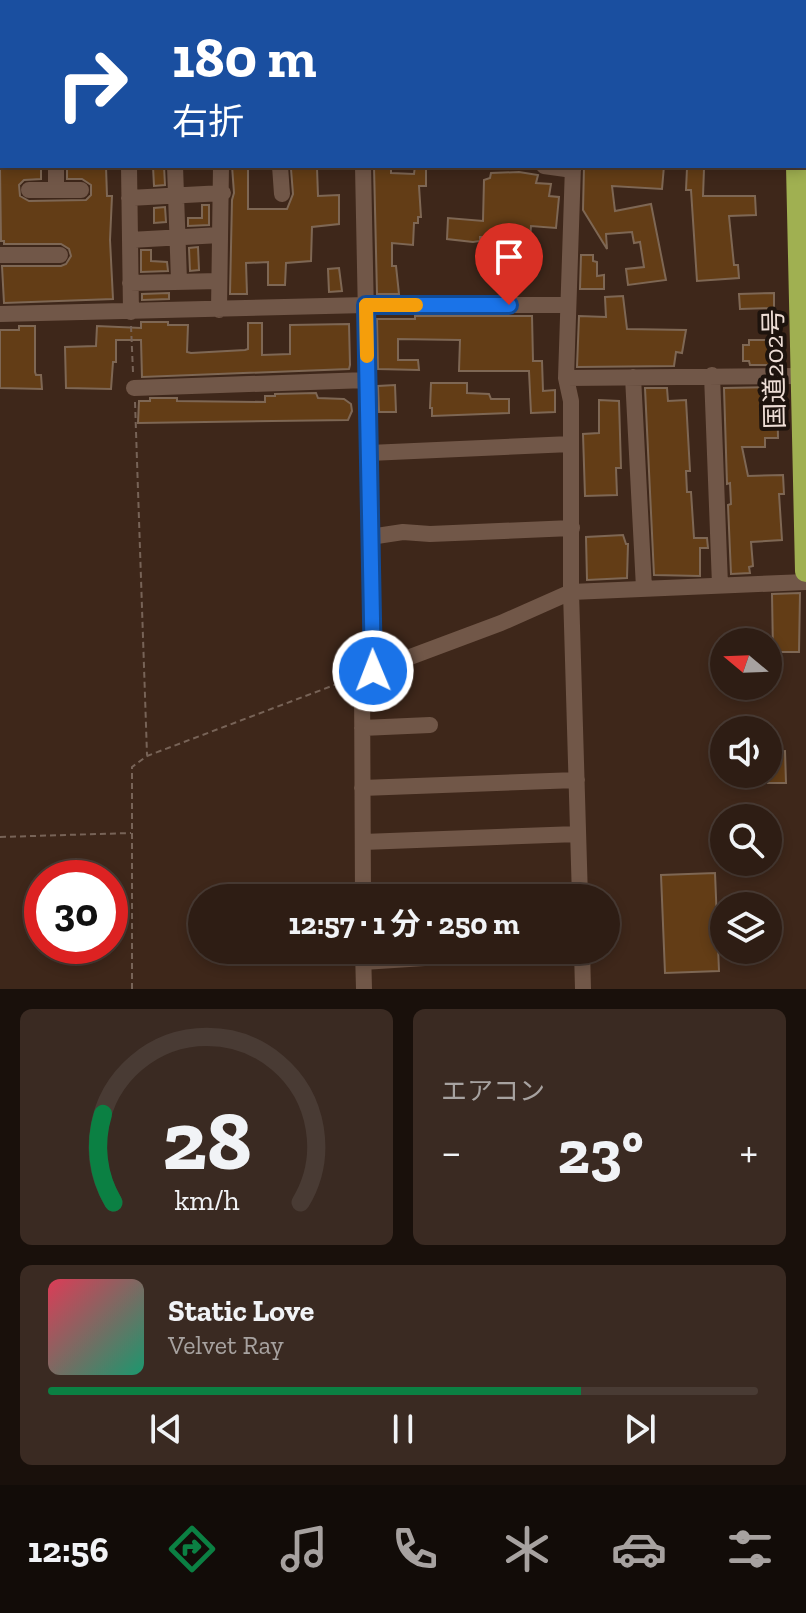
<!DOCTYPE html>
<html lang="ja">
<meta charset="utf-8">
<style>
body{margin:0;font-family:"Zilla Slab","Noto Sans JP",serif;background:#3a2a22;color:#f1f3f6;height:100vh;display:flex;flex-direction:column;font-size:30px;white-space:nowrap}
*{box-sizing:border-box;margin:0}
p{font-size:26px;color:#a7a2a0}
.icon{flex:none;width:44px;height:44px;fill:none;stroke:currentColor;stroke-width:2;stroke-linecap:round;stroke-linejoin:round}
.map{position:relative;height:989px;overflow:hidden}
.sheet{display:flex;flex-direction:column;gap:20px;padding:20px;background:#19100b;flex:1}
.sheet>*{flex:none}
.top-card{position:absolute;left:0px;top:0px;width:806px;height:168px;box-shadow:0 4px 12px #0003,0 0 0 2px #493b34;background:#1a4fa0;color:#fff;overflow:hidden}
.needle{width:52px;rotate:289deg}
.tools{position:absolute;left:710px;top:628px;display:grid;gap:16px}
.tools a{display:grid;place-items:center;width:72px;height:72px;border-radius:50%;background:#2e1d14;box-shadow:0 4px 12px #0003,0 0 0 2px #493b34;font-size:40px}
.speed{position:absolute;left:24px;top:860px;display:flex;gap:16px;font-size:40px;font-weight:700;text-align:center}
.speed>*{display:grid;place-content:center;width:104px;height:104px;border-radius:50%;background:#2e1d14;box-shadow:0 4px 12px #0003,0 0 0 2px #493b34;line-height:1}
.speed .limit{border:12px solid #d22;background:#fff;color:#111}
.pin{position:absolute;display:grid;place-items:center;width:68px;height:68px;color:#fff;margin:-82px -34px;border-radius:50% 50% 50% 0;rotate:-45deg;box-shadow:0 0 8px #0007}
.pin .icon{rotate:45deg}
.me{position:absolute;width:88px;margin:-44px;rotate:359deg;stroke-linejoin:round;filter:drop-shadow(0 0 6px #0008)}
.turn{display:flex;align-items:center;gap:28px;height:168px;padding:0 40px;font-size:36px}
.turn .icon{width:104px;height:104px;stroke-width:2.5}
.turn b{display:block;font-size:56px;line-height:68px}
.big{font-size:60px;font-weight:700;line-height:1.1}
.sheet .tile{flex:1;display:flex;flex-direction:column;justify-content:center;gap:12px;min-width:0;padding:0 28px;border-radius:12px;background:#3a2a22}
.sheet .dial{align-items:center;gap:0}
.dial svg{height:208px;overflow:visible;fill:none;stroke:#493b34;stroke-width:7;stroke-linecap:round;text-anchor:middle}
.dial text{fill:#f1f3f6;stroke:none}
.song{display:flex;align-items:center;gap:24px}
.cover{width:96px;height:96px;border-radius:12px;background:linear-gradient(135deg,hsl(350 70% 55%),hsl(160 70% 35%))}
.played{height:8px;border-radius:4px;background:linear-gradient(90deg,#0b8043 75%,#493b34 75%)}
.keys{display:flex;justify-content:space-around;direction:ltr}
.heat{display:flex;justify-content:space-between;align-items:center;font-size:44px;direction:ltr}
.sheet .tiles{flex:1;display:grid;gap:20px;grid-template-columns:1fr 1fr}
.tile:last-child{grid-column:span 2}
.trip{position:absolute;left:188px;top:884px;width:432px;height:80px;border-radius:40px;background:#2e1d14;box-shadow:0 4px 12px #0003,0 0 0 2px #493b34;font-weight:700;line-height:80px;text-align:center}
.tabs{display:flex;height:128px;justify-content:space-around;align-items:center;background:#120c08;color:#a7a2a0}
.tabs .icon{width:56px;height:56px}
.tabs .selected{color:#0b8043}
.tabs b{font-size:36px;color:#f1f3f6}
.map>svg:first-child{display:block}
.building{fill:#633d16;stroke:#7e6754;stroke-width:2}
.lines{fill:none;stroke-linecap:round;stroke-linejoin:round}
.path{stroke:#776357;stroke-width:2;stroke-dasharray:6 4;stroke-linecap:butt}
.minor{stroke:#715748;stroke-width:16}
.secondary{stroke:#715748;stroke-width:20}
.primary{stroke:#949a4f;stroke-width:20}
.trunk{stroke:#a0b051;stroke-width:22}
.route-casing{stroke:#114b97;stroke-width:20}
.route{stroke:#1a73e8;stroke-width:14}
.slow{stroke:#f59e0b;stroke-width:14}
.labels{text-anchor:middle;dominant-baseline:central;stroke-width:8;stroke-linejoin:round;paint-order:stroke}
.street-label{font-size:26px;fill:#edddd5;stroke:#1d130d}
</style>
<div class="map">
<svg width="806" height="989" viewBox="0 0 806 989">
<rect width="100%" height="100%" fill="#3e271a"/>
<path class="building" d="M 7,166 L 41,166 L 41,179 L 24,180 L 19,185 L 20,196 L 29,201 L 86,200 L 91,195 L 91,185 L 82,179 L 67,179 L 67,166 L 106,167 L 107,196 L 112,196 L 110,240 L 113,299 L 4,303 L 2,266 L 61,266 L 66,264 L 71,256 L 69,249 L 61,244 L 4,244 L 4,241 L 1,241 L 0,168 Z
M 153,166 L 164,166 L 165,185 L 154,186 Z
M 232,166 L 248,166 L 248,209 L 287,209 L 293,194 L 291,169 L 317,168 L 318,196 L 339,195 L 339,224 L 312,227 L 311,261 L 286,263 L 285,285 L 268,285 L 268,262 L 246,263 L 247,294 L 230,294 L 232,200 L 234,193 Z
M 374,166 L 391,166 L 391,173 L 414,174 L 415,166 L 426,166 L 426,186 L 419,186 L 421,217 L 418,217 L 418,223 L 414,223 L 413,245 L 392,243 L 392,266 L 396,266 L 399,294 L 377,294 Z
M 584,166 L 664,166 L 662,189 L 612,186 L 615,211 L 651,204 L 666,280 L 628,285 L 626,269 L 644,267 L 640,242 L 634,243 L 632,232 L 606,234 L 607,249 L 583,210 Z
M 687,168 L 704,169 L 703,196 L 755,196 L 756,215 L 729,216 L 734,265 L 738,265 L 739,278 L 697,281 L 691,190 L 686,190 Z
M 519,172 L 538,175 L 536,183 L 551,184 L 549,196 L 559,197 L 556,228 L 531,226 L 530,239 L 490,235 L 490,237 L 480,237 L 480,241 L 473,242 L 447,239 L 448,218 L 483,221 L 484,180 L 490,178 L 491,173 Z
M 202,205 L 209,205 L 209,225 L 188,226 L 188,218 L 202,218 Z
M 165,207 L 166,222 L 154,223 L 154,208 Z
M 198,247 L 199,270 L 190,271 L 189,248 Z
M 141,250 L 151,250 L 151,261 L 167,262 L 168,271 L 141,272 Z
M 581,255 L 593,255 L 593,261 L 597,262 L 597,276 L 604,275 L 604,289 L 580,289 Z
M 339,268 L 342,291 L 329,292 L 328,269 Z
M 169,293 L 169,299 L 142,300 L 142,294 Z
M 774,293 L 774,308 L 740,309 L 739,294 Z
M 623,296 L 627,329 L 686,330 L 682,353 L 676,352 L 674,366 L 577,367 L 579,316 L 606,317 L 605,297 Z
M 415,316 L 532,316 L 533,361 L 542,361 L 543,391 L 555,390 L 555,412 L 531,413 L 529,371 L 459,371 L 460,340 L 398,339 L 398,360 L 418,360 L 419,370 L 378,369 L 377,319 L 415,319 Z
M 141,322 L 168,322 L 168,325 L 188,325 L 187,352 L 191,353 L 245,350 L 248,349 L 248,323 L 262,323 L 262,355 L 290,354 L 290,325 L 349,324 L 350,365 L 349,369 L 142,377 L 141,340 L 116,340 L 116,362 L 113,362 L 111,389 L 66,388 L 65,347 L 96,346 L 97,326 L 141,328 Z
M 19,326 L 35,326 L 35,372 L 36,375 L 41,375 L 42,389 L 0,388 L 0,330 L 19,330 Z
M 749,340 L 774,340 L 774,365 L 750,365 L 749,361 L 743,361 L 743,345 L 749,345 Z
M 431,383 L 467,383 L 467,393 L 489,394 L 491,399 L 509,399 L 509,413 L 432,416 L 432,408 L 430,408 Z
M 395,385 L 396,412 L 379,412 L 378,386 Z
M 777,387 L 778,438 L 765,438 L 765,447 L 742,447 L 748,476 L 783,475 L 784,494 L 779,494 L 782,540 L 751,542 L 753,566 L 749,567 L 750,573 L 731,574 L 728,505 L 731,504 L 730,483 L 727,484 L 724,388 Z
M 645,388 L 667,388 L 668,401 L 686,400 L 690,471 L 686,471 L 687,492 L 691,492 L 694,538 L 707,538 L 708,548 L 700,548 L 700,576 L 654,575 Z
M 316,393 L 318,398 L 344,399 L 351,404 L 352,411 L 348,420 L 138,423 L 139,401 L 150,401 L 150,398 L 177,398 L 177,401 L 265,402 L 265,396 L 275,396 L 275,394 Z
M 599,400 L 619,401 L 621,468 L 616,468 L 617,495 L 585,496 L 583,434 L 599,433 Z
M 623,535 L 626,544 L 628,544 L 627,578 L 587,580 L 586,537 Z
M 800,593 L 799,652 L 773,652 L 772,594 Z
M 785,751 L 786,783 L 768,783 L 768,752 Z
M 715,873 L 719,971 L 665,973 L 661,875 Z"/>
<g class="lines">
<path class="path" d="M 131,326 L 133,372
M 135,402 L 147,755
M 0,837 L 131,833
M 132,989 L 132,767 L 147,756 L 345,681"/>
<path class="minor" d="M 8,0 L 9,2
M 127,0 L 127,2
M 294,0 L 294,2
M 577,0 L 577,2
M 0,53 L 2,53
M 0,157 L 2,156
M 129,166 L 131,312
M 175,166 L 179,281
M 280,166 L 282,194
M 363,166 L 373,671
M 544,166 L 573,170
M 573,166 L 566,378 L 571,401 L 571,592 L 580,898
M 29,190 L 81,190
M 56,190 L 56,166
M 129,198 L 223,193
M 130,240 L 220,235
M 0,255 L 60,255
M 130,283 L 219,281
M 219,310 L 221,166
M 0,314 L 366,305 L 567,305
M 712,375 L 720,585
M 633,377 L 644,588
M 566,378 L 802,376
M 134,388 L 367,380
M 369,453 L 571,444
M 370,537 L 403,532 L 430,534 L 572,528
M 362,728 L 430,725
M 362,788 L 577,780
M 363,842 L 578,834
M 363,898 L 362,675 L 501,623 L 571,592 L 806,582
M 391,898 L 580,891
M 363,950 L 364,989
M 582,950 L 583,989
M 363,962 L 550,950"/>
<path class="secondary" d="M 628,0 L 634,2"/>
<path class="primary" d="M 804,55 L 806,56"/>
<path class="trunk" d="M 793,0 L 793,2
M 797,166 L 806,571"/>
</g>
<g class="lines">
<defs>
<path id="route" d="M 373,671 L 366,305 L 509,305"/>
</defs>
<use href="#route" class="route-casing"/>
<use href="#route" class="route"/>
<path class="slow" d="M 367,356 L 366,305 L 416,305"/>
</g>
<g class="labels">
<g class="street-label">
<text transform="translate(774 369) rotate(-91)">国道202号</text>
</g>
</g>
</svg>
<div class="tools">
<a><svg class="needle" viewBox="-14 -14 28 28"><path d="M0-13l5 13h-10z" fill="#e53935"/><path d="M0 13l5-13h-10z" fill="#a7a2a0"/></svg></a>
<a><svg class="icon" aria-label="sound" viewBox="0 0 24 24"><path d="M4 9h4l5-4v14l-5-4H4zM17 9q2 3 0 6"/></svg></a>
<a><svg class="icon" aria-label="search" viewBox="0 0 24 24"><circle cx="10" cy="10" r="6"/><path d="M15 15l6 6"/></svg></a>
<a><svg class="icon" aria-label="layers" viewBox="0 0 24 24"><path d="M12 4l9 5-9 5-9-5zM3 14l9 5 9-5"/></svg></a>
</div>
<div class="speed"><div class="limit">30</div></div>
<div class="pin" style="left:509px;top:305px;background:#d93025"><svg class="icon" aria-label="arrive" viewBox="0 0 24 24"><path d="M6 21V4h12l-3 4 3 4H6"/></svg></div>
<svg class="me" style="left:373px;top:671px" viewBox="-20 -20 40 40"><circle r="17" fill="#1a73e8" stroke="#fff" stroke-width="3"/><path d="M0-11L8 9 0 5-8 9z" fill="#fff"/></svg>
<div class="trip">12:57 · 1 分 · 250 m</div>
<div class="top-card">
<div class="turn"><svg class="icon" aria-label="right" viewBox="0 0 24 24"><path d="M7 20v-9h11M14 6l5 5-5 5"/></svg><div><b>180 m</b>右折</div></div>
</div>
</div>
<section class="sheet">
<div class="tiles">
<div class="tile dial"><svg viewBox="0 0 100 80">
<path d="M14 69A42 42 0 1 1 86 69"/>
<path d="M14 69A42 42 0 0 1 10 35" stroke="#0b8043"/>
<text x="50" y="56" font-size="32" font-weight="700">28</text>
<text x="50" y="72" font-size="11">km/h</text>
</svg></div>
<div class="tile"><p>エアコン</p>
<div class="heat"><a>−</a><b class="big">23°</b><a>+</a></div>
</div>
<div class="tile">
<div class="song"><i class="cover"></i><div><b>Static Love</b><p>Velvet Ray</p></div></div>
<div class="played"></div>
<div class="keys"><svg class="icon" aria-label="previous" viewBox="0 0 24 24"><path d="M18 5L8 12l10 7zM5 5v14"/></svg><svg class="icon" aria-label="pause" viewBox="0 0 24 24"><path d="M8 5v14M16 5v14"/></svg><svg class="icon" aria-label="next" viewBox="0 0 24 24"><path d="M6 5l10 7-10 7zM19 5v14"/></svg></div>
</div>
</div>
</section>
<nav class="tabs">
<b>12:56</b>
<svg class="icon selected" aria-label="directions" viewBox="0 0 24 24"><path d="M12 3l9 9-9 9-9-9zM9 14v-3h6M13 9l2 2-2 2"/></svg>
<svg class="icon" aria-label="music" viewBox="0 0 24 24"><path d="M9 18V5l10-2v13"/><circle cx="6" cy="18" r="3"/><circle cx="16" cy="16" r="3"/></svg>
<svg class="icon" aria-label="phone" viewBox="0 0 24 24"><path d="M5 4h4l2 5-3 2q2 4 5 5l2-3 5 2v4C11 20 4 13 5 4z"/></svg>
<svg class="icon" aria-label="climate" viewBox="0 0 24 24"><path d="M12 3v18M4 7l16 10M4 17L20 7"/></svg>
<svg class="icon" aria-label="car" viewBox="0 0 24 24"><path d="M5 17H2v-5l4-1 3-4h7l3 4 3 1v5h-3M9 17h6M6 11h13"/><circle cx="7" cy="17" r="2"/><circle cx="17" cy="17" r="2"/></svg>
<svg class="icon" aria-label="filters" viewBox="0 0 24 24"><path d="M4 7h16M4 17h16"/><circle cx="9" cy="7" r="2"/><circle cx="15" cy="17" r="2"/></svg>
</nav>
